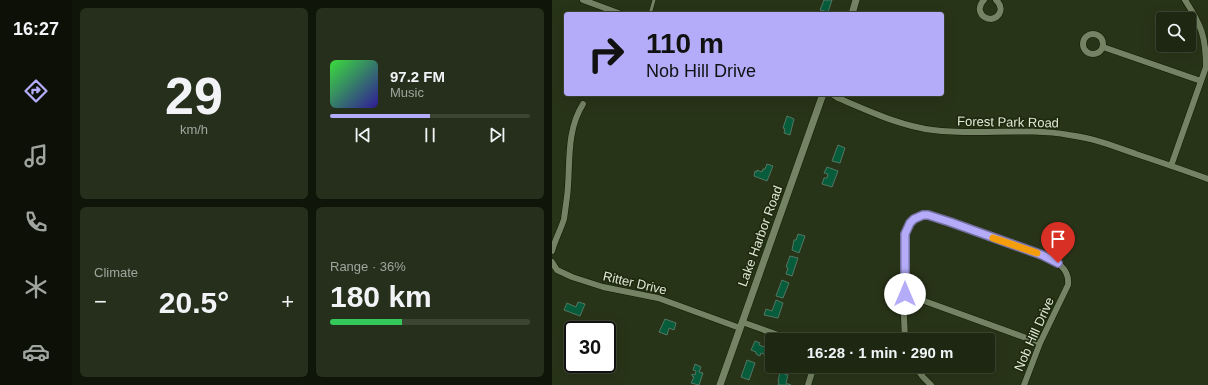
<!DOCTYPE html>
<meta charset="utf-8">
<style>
body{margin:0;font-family:Arial,sans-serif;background:#262f1b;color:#f1f3f6;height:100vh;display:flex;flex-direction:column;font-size:15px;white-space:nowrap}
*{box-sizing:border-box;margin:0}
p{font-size:13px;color:#a1a59f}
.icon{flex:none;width:22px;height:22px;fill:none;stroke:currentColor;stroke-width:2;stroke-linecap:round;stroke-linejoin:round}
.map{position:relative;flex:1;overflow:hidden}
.details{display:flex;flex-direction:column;gap:8px;padding:8px;background:#10150a;width:480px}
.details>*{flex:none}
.top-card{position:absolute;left:12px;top:12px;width:380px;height:84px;border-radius:4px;box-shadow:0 4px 16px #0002,0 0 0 1px #3c4432;background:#b4acf9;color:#111;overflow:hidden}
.fabs{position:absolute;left:604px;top:12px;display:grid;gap:8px}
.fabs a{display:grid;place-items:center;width:40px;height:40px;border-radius:4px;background:#1e2712;box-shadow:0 4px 16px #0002,0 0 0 1px #3c4432;font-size:20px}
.speed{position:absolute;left:12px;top:321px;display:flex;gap:8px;font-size:20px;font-weight:700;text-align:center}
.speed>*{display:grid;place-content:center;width:52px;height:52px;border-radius:50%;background:#1e2712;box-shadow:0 4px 16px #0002,0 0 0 1px #3c4432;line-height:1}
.speed .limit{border:2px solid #111;border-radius:6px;background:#fff;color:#111}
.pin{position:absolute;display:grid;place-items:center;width:34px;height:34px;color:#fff;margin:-41px -17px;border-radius:50% 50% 50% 0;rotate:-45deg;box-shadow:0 0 4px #0007}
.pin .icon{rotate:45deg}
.me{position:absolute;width:44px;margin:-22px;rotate:0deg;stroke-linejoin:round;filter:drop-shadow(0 0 3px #0008)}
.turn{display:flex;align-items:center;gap:14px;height:84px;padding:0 16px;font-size:18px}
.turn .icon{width:52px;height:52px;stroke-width:2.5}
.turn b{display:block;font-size:28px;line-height:34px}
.big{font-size:30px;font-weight:700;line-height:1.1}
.details .card{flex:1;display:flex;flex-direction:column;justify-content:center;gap:6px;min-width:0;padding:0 14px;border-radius:6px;background:#262f1b}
.details .dial{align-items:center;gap:0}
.dial b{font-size:52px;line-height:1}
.song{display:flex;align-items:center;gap:12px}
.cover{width:48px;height:48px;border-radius:6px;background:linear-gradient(135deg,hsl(120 70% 55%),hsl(250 70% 35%))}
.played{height:4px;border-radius:2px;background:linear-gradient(90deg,#b4acf9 50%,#3c4432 50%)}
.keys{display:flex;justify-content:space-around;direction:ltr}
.heat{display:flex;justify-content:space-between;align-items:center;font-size:22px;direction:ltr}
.charge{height:6px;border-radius:3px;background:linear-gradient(90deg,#34c759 36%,#3c4432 0)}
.details .tiles{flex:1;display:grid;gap:8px;grid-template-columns:repeat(2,1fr)}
.trip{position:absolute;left:213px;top:333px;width:230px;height:40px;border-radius:4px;background:#1e2712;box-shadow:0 4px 16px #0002,0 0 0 1px #3c4432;font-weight:700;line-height:40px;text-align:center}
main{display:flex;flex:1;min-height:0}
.tabs{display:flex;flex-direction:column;width:72px;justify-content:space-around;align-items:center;background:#0c1007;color:#a1a59f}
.tabs .icon{width:28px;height:28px}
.tabs .current{color:#b4acf9}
.tabs b{font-size:18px;color:#f1f3f6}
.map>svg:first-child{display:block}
.building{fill:#065c3b;stroke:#537663}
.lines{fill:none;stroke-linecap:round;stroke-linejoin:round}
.service-casing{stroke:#101b02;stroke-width:4}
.minor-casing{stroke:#101b02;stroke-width:7}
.tertiary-casing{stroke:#101b02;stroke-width:8}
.service{stroke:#748363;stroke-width:3}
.minor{stroke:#748363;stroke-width:6}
.tertiary{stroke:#748363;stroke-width:7}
.route-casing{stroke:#7570a2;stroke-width:10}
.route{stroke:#b4acf9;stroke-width:7}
.slow{stroke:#f59e0b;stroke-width:7}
.labels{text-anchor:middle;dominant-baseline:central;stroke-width:3.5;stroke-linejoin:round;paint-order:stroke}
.street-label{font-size:13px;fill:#dfe7d6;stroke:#1e2a0e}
</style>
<main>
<nav class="tabs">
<b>16:27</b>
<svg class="icon current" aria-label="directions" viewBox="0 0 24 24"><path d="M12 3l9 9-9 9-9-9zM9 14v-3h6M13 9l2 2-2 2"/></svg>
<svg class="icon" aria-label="music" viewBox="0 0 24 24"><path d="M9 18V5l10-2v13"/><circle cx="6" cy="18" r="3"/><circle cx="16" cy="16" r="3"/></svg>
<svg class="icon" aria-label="phone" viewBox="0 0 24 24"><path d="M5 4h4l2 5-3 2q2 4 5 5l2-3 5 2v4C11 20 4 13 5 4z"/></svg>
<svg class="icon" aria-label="climate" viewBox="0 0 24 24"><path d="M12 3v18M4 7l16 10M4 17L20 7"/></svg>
<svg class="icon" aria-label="car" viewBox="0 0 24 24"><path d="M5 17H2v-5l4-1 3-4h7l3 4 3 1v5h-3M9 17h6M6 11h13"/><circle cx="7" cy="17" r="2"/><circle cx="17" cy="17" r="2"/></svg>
</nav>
<section class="details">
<div class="tiles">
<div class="card dial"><b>29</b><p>km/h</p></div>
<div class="card">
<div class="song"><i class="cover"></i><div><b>97.2 FM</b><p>Music</p></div></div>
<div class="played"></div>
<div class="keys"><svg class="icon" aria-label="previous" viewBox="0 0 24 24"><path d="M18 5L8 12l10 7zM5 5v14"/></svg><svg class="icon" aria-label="pause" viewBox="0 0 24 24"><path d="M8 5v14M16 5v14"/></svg><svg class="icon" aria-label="next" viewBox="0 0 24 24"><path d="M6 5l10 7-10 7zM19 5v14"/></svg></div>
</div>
<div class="card"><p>Climate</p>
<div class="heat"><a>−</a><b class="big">20.5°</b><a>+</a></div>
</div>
<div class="card"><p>Range · 36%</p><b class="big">180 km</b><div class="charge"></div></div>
</div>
</section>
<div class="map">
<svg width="656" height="385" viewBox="0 0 656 385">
<rect width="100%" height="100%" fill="#283418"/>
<path class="building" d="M 272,0 L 280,0 L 276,12 L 268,10 Z
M 235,116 L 242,119 L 238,135 L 232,133 L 233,129 L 231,128 Z
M 286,145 L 293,148 L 288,163 L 280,161 Z
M 215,164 L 221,166 L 215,181 L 202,176 L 203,171 L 205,172 L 205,170 L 210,172 L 211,169 L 213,169 Z
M 275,167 L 286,171 L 280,187 L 270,184 L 272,178 L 275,178 L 276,174 L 272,173 Z
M 246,234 L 253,236 L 247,253 L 240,250 L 242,240 L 244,240 Z
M 238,256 L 246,258 L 240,276 L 234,274 L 236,268 L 234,267 Z
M 230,280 L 237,283 L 231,298 L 224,296 Z
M 224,300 L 231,303 L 226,318 L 212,315 L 214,309 L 220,311 Z
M 26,302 L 33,304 L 28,316 L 12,310 L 15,303 L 24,307 Z
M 113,319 L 124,323 L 122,330 L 117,328 L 115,335 L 107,332 Z
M 203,341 L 208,343 L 207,345 L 220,350 L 219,357 L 209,353 L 208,356 L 204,354 L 204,352 L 199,350 Z
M 195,360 L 203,363 L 197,380 L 189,377 Z
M 143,364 L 149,367 L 147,372 L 151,373 L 147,385 L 139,383 L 142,377 L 140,376 L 140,374 L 143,375 L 144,371 L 141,370 Z
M 228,372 L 236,375 L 234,383 L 239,385 L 226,385 L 227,381 L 226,381 Z"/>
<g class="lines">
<defs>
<path id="service" d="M 98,14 L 102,0"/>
<path id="minor" d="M 31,0 L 69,14
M 432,0 C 424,8 428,18 439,19 C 449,17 452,7 444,0
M531 44a10 10 0 1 1 20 0a10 10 0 1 1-20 0Z
M 551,47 L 649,81
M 280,94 L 286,98 C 317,111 348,126 381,130 C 426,136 472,127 517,135 C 541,138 562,146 584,154 C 608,162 632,170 656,179
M 619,166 L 654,67 C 654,36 649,25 633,0
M 0,251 C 3,240 9,229 12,219 C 13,212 14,204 15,197 C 19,166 13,133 31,104
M 0,262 L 5,270 L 20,277 L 51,287 L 106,298 L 188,328
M 353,294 L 488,343
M 190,322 L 240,340
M 353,340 L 352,316 L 353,233 C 358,217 368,213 384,217 L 490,255 C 504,261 518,268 516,285 L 488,343 L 472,385
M 363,366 L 371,377 L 379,385
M 256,385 L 262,366"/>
<path id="tertiary" d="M 300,14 L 304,0
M 168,385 L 271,94"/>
</defs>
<use href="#service" class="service-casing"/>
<use href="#minor" class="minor-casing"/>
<use href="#tertiary" class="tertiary-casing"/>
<use href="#service" class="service"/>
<use href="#minor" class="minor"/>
<use href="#tertiary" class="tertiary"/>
</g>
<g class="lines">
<defs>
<path id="route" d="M 353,294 L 353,234 L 358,223 L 362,219 L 371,215 L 376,215 L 398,222 L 490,255 L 506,263"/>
</defs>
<use href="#route" class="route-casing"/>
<use href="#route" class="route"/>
<path class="slow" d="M 441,238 L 485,253"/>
</g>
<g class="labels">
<g class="street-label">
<text transform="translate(456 122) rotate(1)">Forest Park Road</text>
<text transform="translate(208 236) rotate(-70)">Lake Harbor Road</text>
<text transform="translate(83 283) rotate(13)">Ritter Drive</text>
<text transform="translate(482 334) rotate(-66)">Nob Hill Drive</text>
</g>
</g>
</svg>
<div class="fabs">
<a><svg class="icon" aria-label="search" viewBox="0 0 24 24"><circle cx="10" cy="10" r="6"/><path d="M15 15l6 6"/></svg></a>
</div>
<div class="speed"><div class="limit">30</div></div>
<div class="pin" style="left:506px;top:263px;background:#d93025"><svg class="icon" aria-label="arrive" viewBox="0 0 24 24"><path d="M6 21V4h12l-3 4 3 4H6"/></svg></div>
<svg class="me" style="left:353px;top:294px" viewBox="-20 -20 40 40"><circle r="19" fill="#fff"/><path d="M0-13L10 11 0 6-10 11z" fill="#b4acf9"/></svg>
<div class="trip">16:28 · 1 min · 290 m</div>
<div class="top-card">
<div class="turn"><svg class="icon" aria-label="right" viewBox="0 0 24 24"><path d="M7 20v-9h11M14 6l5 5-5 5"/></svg><div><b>110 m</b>Nob Hill Drive</div></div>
</div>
</div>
</main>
